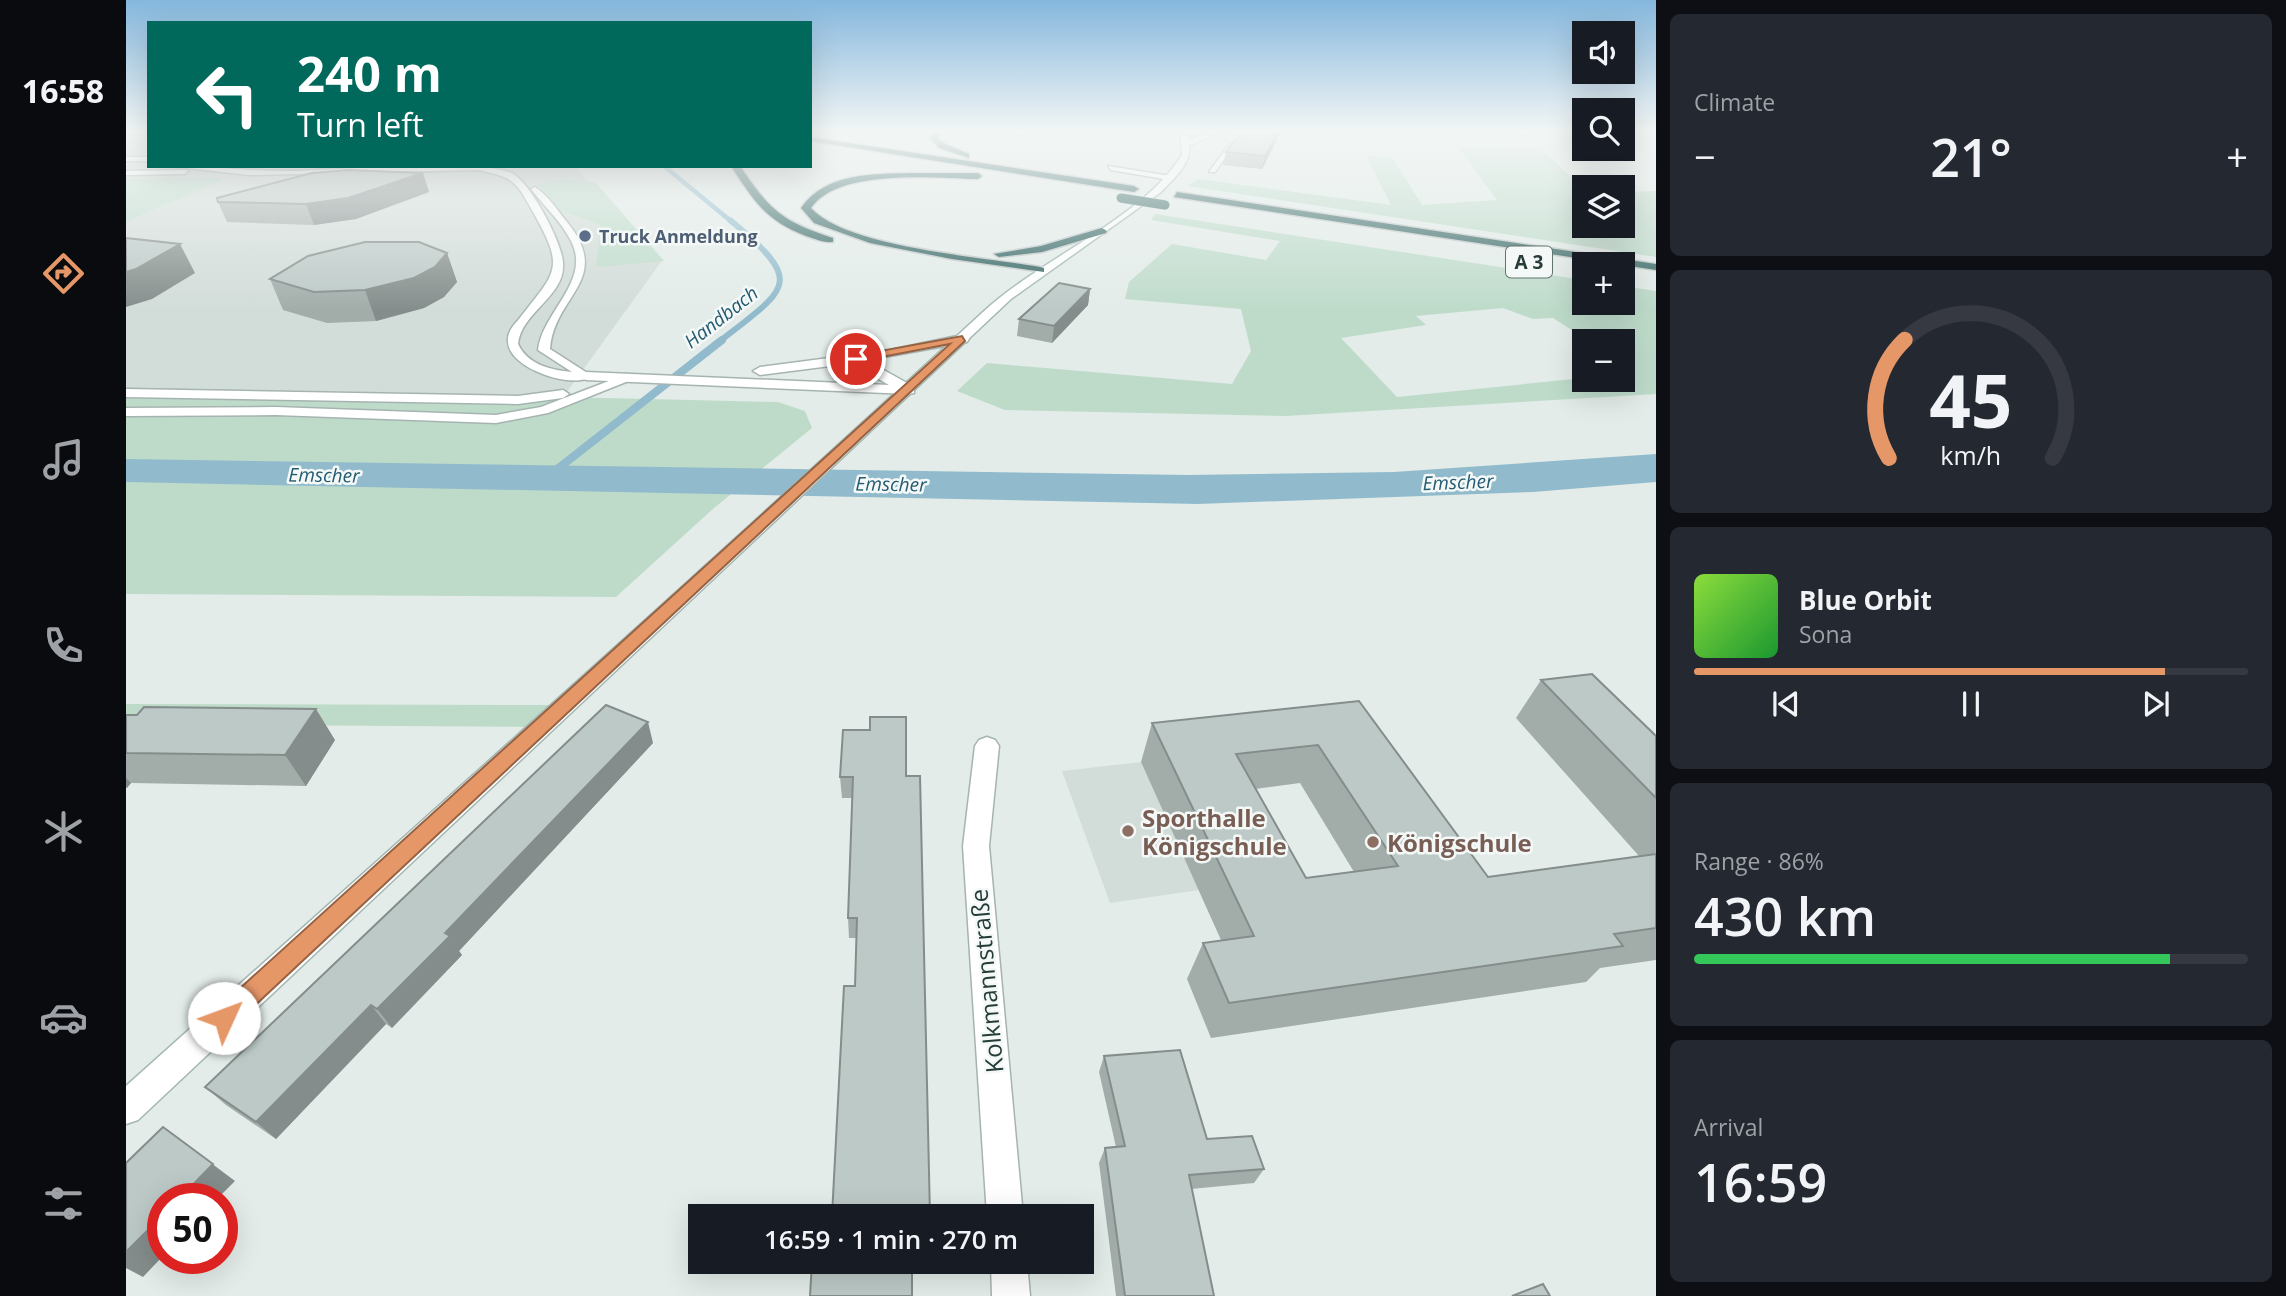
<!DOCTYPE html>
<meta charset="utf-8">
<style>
body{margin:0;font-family:"Open Sans",sans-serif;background:#242831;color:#f1f3f6;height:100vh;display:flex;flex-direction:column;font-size:26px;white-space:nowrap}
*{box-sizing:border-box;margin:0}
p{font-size:23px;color:#9ea1a6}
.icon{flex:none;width:38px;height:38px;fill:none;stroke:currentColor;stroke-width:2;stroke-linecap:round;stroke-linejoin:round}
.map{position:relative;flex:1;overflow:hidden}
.details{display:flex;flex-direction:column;gap:14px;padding:14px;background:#0d0f14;width:630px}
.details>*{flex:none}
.banner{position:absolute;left:21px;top:21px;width:665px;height:147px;border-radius:0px;box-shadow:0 7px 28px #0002;background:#00695c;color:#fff;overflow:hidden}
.tools{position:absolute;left:1446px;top:21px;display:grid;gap:14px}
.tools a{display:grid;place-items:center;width:63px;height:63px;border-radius:0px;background:#171b24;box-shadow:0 7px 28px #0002;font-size:35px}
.speed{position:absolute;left:21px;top:1183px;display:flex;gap:14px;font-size:35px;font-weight:700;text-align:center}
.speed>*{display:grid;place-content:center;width:91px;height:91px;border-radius:50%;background:#171b24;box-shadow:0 7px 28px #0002;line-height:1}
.speed .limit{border:10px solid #d22;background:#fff;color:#111}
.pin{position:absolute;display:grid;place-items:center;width:60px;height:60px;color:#fff;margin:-30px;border:4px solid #fff;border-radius:50%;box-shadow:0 2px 7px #0007}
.me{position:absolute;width:77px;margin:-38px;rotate:47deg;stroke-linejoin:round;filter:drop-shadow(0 0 5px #0008)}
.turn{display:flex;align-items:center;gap:24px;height:147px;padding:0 35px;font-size:32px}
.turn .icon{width:91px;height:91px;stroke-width:2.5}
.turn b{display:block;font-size:49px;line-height:60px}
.big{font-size:52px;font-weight:600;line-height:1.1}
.details .card{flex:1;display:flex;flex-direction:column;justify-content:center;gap:10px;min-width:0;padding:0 24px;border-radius:10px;background:#242831}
.details .dial{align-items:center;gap:0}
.dial svg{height:182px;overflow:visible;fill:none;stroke:#363941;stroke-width:7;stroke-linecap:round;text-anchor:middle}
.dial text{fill:#f1f3f6;stroke:none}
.song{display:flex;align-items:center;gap:21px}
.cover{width:84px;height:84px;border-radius:10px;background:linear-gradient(135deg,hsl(90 70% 55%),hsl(130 70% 35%))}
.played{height:7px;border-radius:4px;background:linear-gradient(90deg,#e69768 85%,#363941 85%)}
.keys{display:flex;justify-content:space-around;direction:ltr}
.heat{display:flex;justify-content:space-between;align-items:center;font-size:38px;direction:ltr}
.charge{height:10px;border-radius:5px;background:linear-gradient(90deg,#34c759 86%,#363941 0)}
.trip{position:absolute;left:562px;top:1204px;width:406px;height:70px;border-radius:0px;background:#171b24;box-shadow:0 7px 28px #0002;font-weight:600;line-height:70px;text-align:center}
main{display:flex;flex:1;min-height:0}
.dock{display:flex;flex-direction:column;width:126px;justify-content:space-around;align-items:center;background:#090b0e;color:#9ea1a6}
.dock .icon{width:49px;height:49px}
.dock .selected{color:#e69768}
.dock b{font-size:32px;color:#f1f3f6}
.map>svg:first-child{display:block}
.built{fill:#d2dcd8}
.green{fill:#bedbca;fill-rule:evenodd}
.water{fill:#91bbcc}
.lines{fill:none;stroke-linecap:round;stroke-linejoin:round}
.stream-far2{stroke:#91bbcc;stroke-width:4.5}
.stream-far1{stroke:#91bbcc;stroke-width:6}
.stream{stroke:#91bbcc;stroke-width:8}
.service-casing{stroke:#a6b4b1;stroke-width:3}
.minor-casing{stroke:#a6b4b1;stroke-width:3}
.secondary-casing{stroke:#a3b7b2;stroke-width:3}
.motorway-casing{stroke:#c2c8c8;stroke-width:3}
.service{fill:#fff;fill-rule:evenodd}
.minor{fill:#fff;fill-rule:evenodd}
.secondary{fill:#fff;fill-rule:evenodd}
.motorway{fill:#336562;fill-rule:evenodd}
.motorway-bridge-casing{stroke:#c2c8c8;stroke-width:10;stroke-linecap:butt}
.motorway-bridge{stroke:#336562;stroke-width:9}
.wall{fill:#a2adaa;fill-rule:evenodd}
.shaded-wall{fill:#848d8b}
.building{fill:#bcc9c6;stroke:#848d8b;stroke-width:2;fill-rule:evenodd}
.route{fill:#e69768;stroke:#966244;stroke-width:2}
.service-dot{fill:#5c6f8a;stroke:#f4f9f7;stroke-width:2.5}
.education-dot{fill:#8d6e63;stroke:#f4f9f7;stroke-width:2.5}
.labels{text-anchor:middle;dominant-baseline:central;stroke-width:5;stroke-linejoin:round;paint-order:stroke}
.far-service-label{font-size:18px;font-weight:bold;fill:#4e5e75;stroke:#f4f9f7;text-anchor:start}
.shield{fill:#f4f9f7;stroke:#637572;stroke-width:2}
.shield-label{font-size:19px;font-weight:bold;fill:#253c39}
.far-water-label{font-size:19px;font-style:italic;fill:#245b72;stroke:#f4f9f7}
.near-education-label{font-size:24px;font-weight:bold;fill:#785e54;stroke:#f4f9f7;text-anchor:start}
.near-street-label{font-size:24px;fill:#253c39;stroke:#f4f9f7}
</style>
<main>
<nav class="dock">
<b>16:58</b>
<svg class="icon selected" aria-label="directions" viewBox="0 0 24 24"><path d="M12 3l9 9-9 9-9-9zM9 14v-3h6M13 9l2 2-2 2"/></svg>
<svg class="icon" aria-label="music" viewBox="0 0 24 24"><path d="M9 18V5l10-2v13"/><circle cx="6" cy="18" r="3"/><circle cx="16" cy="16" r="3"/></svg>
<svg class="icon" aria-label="phone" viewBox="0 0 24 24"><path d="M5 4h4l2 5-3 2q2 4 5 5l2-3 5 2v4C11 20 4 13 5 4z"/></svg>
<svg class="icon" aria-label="climate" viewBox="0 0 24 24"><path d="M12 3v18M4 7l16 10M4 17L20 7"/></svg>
<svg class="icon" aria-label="car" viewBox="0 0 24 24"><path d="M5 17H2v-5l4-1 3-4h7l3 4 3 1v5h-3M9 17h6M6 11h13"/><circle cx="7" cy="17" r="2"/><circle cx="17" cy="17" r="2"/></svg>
<svg class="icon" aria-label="filters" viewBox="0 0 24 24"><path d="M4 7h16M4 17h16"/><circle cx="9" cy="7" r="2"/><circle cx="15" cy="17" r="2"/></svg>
</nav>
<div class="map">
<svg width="1530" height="1296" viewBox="0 0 1530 1296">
<rect width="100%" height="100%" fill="#e3ece9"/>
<path class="built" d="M 0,130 L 23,130 L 23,166 L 448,166 L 535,262 L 438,396 L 0,387 Z
M 1015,762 L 1073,890 L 984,903 L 936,771 Z"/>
<path class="green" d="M 1332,147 L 1415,149 L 1458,189 L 1458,226 L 1496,226 L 1496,192 L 1530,191 L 1530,257 L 1062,186 L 1072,179 L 1265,205 L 1240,156 L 1266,157 L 1296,205 L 1371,200 Z
M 91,178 L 96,180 L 0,222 L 0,179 Z
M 439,179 L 470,183 L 538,261 L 470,267 L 475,225 L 433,210 L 412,184 Z
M 1029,214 L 1458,280 L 1458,303 L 1496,303 L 1496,286 L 1530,291 L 1530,394 L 1160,416 L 879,410 L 831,391 L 861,363 L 1106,384 L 1125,351 L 1115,309 L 999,299 L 1003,282 L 1046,244 L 1140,260 L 1154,241 L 1025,220 ZM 1377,308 L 1407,319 L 1427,318 L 1463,341 L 1496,341 L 1496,363 L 1509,372 L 1496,374 L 1496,380 L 1458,378 L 1271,397 L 1215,338 L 1300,325 L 1290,316 Z
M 0,387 L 652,402 L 679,411 L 686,428 L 588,508 L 490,597 L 0,594 Z
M 0,704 L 428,705 L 406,727 L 0,724 Z"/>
<path class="water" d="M 1530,454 L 1530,482 L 1407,492 L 1072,504 L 0,482 L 0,459 L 1063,475 L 1268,472 Z"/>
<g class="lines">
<path class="stream-far2" d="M 538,166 L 606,222"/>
<path class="stream-far1" d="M 594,341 C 663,287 680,283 604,220"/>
<path class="stream" d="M 425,474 L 596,340"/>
<defs>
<path id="service" d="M 1127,130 L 1134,130 L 1106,148 L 1089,172 L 1083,172 L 1102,146 Z
M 0,157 L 23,157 L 23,161 L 0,161 Z
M 44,166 C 83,166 122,171 161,171 C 202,171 363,156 389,175 C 406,187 436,242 437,263 C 440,296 395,312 392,344 C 402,365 425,370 446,372 L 412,350 C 416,312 466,281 445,241 C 435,221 418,206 405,189 L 409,187 C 421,194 432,211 441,222 C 488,280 428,295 424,349 L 466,376 C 448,390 383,369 382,342 C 381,332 387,326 393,319 C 430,271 440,270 407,212 C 389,180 389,178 352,170 L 123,175 Z
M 982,166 L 1044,176 L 1048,178 L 1044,180 L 985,170 Z
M 62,170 L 59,174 L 0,175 L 0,171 Z
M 501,374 L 505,376 L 505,380 L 422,413 L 370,423 L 150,415 L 0,416 L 0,408 L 150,407 L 370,415 L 415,407 Z
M 0,389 L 392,396 L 437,390 L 443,394 L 437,398 L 392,404 L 0,397 Z"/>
<path id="minor" d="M 836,335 L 843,339 L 841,342 L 720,364 L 756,369 L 788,387 L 788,393 L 783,394 L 460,380 L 453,376 L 460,372 L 763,385 L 747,376 L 715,371 L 713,368 L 720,364 L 634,375 L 627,371 L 634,367 L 764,350 Z
M 861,737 L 869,740 L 873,746 L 863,846 L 897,1216 L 861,1216 L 837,846 L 849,746 L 853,740 Z
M 865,1262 L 901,1262 L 904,1296 L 866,1296 Z"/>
<path id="secondary" d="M 1054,130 L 1062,130 L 1063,140 L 1089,130 L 1099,130 L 1063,146 C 1065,165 1047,179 1035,192 L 885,299 L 12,1120 L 0,1124 L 0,1086 C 287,829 574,573 857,312 C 915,258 1015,220 1056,155 Z"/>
<path id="motorway" d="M 808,130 L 816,130 L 812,138 L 819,144 L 843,154 L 843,158 L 813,148 L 804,138 Z
M 684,137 L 1008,186 L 1013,189 L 1008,192 L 684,141 Z
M 605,166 L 614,166 C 644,210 655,221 707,238 L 707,242 C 698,243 689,239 680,236 C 639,220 628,201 605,166 Z
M 785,173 L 852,173 L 856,176 L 852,179 C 808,178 712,168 685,208 C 721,248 859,257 914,267 L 918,268 L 918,272 L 826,259 L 744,243 L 688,223 L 675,208 C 699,173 746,174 785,173 Z
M 1051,192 L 1530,264 L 1530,270 L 1048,197 Z
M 976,228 L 981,231 L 980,233 L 916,252 L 873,257 L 868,254 L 915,246 Z"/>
</defs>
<use href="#service" class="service-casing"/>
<use href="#minor" class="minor-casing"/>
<use href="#secondary" class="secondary-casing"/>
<use href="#motorway" class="motorway-casing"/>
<use href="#service" class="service"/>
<use href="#minor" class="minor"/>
<use href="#secondary" class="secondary"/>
<use href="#motorway" class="motorway"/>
<defs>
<path id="motorway-bridge" d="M 995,198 L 1039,205"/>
</defs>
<use href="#motorway-bridge" class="motorway-bridge-casing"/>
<use href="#motorway-bridge" class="motorway-bridge"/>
</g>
<path class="wall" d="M 1156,130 L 1136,169 L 1097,165 L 1100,152 Z
M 297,173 L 303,192 L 230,219 L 188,225 L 101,222 L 92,202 Z
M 321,253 L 331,282 L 318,297 L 298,308 L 250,321 L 201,323 L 157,310 L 144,279 Z
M 964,289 L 962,305 L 926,343 L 891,336 L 893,319 Z
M 1415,680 L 1530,736 L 1530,960 L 1474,968 L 1460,982 L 1085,1038 L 1061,979 L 1077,943 L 1095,940 L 1015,762 L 1026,723 L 1233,701 L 1362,877 L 1513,856 L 1390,718 ZM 1174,783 L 1228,872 L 1180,878 L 1129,789 Z
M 0,715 L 209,740 L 180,786 L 5,783 L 0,788 Z
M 780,717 L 729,986 L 731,938 L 723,938 L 722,918 L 726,798 L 716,798 L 714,777 L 744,730 Z
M 527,743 L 333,951 L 336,955 L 266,1028 L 260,1024 L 150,1139 L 100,1105 L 79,1087 Z
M 978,1056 L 1081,1139 L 1138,1169 L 1128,1183 L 1065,1189 L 1088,1296 L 990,1296 L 973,1163 L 979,1148 L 990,1147 L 973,1072 Z"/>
<path class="shaded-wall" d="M 1153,130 L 1156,130 L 1136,169 L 1139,156 Z
M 297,173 L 303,192 L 230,219 L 188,225 L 180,204 Z
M 54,244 L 69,273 L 26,299 L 0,307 L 0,272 Z
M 321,253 L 331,282 L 318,297 L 298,308 L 250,321 L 239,290 Z
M 964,289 L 962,305 L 926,343 L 928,326 Z
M 190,709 L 209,740 L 180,786 L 159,755 Z
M 522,722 L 527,743 L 333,951 L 336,955 L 266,1028 L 251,1009 L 319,933 Z
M 0,778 L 5,783 L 1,788 L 0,787 Z
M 245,1005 L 260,1024 L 150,1139 L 130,1122 Z
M 37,1127 L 109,1181 L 91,1199 L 53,1199 Z
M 37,1215 L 37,1256 L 17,1277 L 0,1268 L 0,1252 Z"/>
<path class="building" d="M 1124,130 L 1153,130 L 1139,156 L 1100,152 L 1111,138 Z
M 222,170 L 297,173 L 222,198 L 180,204 L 92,202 L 91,198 L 186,173 Z
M 0,238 L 54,244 L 10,269 L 0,272 Z
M 239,242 L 293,242 L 321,253 L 309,267 L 288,278 L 239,290 L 188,292 L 144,279 L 182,256 Z
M 933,283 L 964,289 L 928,326 L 893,319 Z
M 1466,674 L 1530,736 L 1530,798 L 1415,680 Z
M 1233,701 L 1362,877 L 1530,854 L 1530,928 L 1488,934 L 1497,946 L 1103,1003 L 1077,943 L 1128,936 L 1026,723 ZM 1192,745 L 1272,866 L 1180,878 L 1110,754 Z
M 480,705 L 522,722 L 319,933 L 324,936 L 251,1009 L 245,1005 L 130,1122 L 79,1087 Z
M 18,707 L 190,709 L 159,755 L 0,753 L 0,715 L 11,715 Z
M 744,717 L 780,717 L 780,776 L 794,776 L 804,1216 L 706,1216 L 718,986 L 729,986 L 731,918 L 722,918 L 727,777 L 714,777 L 717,730 L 744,730 Z
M 1054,1050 L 1081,1139 L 1126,1136 L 1138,1169 L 1063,1175 L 1088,1296 L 999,1296 L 979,1148 L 999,1146 L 978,1056 Z
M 37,1127 L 87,1164 L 53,1199 L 37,1199 L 37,1215 L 0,1252 L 0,1163 Z
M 686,1262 L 786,1262 L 786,1296 L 684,1296 Z
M 1417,1284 L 1424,1296 L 1386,1296 Z"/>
<linearGradient id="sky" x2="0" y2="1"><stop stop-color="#85b7dd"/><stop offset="0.42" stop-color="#f2f6f5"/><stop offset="1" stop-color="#f2f6f5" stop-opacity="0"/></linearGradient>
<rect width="1530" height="311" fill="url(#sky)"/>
<path class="route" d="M 836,336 L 839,341 L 107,1026 L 98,1030 L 90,1026 L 87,1018 L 90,1010 L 824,344 L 730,362 L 727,361 L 727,356 Z"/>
<circle class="service-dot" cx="459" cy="236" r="7"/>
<g class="education-dot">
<circle cx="1002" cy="831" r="7"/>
<circle cx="1247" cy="842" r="7"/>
</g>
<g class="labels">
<g class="far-service-label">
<text x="473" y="236">Truck Anmeldung</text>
</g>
<rect class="shield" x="1380" y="246.5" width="46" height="31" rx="5"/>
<g class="shield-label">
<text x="1403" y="262">A 3</text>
</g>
<g class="far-water-label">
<text transform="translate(595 317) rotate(-38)">Handbach</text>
<text transform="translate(198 475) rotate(1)">Emscher</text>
<text transform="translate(1332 482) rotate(-2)">Emscher</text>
<text transform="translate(765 484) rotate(1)">Emscher</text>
</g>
<g class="near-education-label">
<text x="1016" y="817">Sporthalle<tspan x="1016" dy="28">Königschule</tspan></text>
<text x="1261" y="842">Königschule</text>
</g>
<g class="near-street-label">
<text transform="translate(860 981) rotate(-95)">Kolkmannstraße</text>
</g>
</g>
</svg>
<div class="tools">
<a><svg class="icon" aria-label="sound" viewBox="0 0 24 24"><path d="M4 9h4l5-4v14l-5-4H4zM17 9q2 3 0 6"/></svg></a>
<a><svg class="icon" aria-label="search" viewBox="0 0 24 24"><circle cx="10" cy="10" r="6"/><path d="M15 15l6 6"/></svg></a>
<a><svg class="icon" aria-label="layers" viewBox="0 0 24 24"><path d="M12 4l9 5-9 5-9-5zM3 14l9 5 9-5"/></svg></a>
<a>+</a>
<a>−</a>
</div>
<div class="speed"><div class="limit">50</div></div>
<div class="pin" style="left:730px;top:359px;background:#d93025"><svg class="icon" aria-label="arrive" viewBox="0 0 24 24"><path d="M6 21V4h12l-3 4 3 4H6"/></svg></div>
<svg class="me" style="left:98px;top:1018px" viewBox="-20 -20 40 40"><circle r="19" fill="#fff"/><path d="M0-13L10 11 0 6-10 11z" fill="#e69768"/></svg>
<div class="trip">16:59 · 1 min · 270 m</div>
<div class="banner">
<div class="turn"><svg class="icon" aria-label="left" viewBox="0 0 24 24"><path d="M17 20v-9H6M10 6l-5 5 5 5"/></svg><div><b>240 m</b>Turn left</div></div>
</div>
</div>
<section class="details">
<div class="card"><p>Climate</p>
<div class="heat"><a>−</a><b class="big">21°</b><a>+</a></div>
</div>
<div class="card dial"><svg viewBox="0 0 100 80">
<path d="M14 69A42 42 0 1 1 86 69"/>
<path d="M14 69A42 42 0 0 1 21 17" stroke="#e69768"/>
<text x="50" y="56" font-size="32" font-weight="700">45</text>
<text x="50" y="72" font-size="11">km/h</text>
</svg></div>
<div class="card">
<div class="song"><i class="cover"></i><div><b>Blue Orbit</b><p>Sona</p></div></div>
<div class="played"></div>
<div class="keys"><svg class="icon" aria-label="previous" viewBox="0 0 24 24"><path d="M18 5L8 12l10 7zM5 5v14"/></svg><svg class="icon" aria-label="pause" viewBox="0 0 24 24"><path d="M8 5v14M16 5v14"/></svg><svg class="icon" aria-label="next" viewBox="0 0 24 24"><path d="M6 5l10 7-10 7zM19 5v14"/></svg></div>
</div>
<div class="card"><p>Range · 86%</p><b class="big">430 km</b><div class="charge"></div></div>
<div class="card"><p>Arrival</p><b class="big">16:59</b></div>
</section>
</main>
